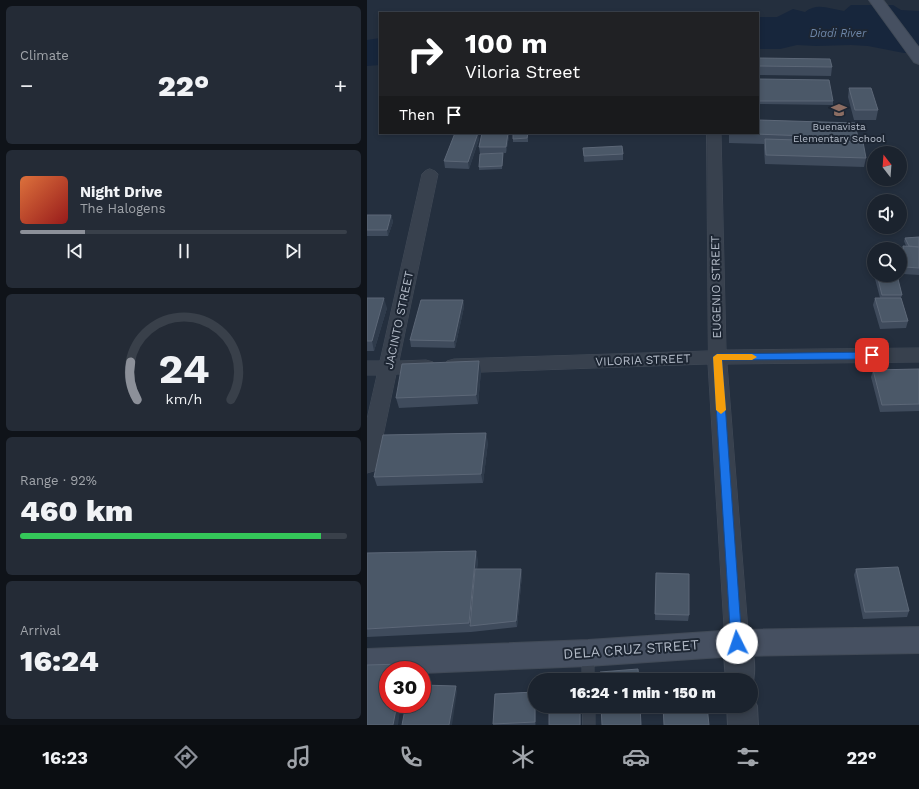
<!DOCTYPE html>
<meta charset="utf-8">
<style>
body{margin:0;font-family:"Work Sans",sans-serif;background:#242b36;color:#f1f3f6;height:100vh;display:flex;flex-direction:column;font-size:15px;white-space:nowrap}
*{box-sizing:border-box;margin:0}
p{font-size:13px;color:#a0a4aa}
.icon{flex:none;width:22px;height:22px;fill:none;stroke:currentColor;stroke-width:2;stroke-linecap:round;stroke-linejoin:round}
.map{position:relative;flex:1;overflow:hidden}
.details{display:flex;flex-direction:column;gap:6px;padding:6px;background:#0f1319;width:367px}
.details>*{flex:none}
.guide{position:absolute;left:12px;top:12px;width:380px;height:122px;border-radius:0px;box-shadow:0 2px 6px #0003,0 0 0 1px #39404a;background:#202124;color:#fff;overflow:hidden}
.needle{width:26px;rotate:343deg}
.tools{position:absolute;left:500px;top:146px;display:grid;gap:8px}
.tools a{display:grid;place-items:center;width:40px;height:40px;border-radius:50%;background:#1b232e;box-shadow:0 2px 6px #0003,0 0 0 1px #39404a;font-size:20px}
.speed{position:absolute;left:12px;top:661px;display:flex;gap:8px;font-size:20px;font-weight:700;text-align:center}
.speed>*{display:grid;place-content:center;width:52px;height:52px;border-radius:50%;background:#1b232e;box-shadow:0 2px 6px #0003,0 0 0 1px #39404a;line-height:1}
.speed .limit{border:6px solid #d22;background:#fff;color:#111}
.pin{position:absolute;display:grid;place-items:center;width:34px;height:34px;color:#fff;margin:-17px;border-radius:8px;box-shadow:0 2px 6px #0006}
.me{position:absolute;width:44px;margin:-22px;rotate:356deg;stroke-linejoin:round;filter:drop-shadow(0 0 3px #0008)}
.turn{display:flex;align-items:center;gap:14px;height:84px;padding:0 20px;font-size:18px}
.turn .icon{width:52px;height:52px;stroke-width:2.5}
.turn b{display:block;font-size:28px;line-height:34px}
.then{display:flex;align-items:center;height:38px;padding:0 20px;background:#0003;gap:8px;font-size:15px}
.big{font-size:30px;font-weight:800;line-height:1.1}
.details .tile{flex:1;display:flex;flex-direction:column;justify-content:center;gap:6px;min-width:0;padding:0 14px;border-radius:6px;background:#242b36}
.details .dial{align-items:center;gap:0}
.dial svg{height:104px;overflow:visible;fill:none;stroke:#39404a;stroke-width:7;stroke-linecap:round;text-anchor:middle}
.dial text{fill:#f1f3f6;stroke:none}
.song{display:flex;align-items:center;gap:12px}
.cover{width:48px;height:48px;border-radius:6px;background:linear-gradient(135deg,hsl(20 70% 55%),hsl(0 70% 35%))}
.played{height:4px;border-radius:2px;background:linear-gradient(90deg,#8c9099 20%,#39404a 20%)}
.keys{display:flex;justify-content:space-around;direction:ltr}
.heat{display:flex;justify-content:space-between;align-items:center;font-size:22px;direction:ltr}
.charge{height:6px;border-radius:3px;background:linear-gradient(90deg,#34c759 92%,#39404a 0)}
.trip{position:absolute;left:161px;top:673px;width:230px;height:40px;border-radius:20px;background:#1b232e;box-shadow:0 2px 6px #0003,0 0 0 1px #39404a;font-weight:800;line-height:40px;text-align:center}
.tab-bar{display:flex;height:64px;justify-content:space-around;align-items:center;background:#0b0e12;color:#a0a4aa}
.tab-bar .icon{width:28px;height:28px}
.tab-bar .on{color:#8c9099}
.tab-bar b{font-size:18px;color:#f1f3f6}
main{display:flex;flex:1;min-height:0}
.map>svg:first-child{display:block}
.water{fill:#17263c}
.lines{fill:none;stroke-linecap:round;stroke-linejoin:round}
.service-casing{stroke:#414a57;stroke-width:1}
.minor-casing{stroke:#414a57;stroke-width:1}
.tertiary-casing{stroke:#414a57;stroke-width:2}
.secondary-casing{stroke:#414a57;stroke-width:2}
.service{fill:#38414e;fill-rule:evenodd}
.minor{fill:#38414e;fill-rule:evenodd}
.tertiary{fill:#38414e;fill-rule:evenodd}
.secondary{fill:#465061;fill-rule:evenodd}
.wall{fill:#3f4b5c}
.shaded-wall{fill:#2f3b4b}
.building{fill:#4b5868;stroke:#5c6777}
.route{fill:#1a73e8;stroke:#114b97}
.slow{fill:#f59e0b}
.labels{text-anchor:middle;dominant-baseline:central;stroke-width:4;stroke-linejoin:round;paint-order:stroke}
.far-poi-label{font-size:10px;fill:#b4bcc9;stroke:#1d2633}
.far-water-label{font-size:11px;font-style:italic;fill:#6d86a8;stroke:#1d2633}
.street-label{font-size:12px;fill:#b4bcc9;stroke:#1d2633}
.near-street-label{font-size:14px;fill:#b4bcc9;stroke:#1d2633}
</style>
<main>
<section class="details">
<div class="tile"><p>Climate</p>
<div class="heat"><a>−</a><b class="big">22°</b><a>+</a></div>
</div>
<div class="tile">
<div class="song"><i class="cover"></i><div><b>Night Drive</b><p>The Halogens</p></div></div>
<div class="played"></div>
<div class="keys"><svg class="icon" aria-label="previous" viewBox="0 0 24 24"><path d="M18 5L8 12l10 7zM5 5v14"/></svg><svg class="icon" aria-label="pause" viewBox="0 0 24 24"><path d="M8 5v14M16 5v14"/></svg><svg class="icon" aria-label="next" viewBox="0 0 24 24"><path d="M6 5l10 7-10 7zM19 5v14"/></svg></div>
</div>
<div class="tile dial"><svg viewBox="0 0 100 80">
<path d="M14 69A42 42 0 1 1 86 69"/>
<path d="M14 69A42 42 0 0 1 9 40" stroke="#8c9099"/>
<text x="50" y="56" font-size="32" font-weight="700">24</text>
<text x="50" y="72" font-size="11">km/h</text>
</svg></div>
<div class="tile"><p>Range · 92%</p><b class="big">460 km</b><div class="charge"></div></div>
<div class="tile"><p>Arrival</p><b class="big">16:24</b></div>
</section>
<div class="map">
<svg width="552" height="725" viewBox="0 0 552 725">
<rect width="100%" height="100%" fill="#242f3e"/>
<path class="water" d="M 484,5 L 526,5 L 534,10 L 552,11 L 552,52 L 537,53 L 501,46 L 484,45 L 449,46 L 430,45 L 413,49 L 391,49 L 391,17 L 410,17 L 426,9 L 438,12 C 450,2 463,9 477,11 Z
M 13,38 L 13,65 L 0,66 L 0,40 Z"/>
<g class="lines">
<defs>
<path id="service" d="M 221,649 L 225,650 L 227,654 L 227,680 L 215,680 L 215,654 L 217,650 Z
M 216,706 L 228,706 L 228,725 L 216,725 Z"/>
<path id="minor" d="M 340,133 L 354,133 L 359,350 L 552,348 L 552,362 L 360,364 L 382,643 L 379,651 L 370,654 L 361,651 L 358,643 L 341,364 L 87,373 L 80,371 L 77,366 L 80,361 L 87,359 L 341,351 Z
M 63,169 L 68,171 L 71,174 L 32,361 L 59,360 L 66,362 L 69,367 L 66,372 L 59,374 L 29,374 L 10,465 L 7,471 L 0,473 L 0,419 L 10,375 L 0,375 L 0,361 L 13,361 L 55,174 L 58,171 Z"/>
<path id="tertiary" d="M 370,630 L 380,634 C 387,648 390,673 384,688 L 384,680 L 359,680 L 356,643 L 360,634 Z
M 384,695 L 390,706 L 391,725 L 361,725 L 360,706 L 384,706 Z"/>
<path id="secondary" d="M 502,0 L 516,0 L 552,48 L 552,64 L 547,62 Z
M 552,627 L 552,653 L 370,656 L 221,666 L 55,673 L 55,670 L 21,670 L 21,674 L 0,675 L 0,649 L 221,640 L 370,630 Z"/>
</defs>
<use href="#service" class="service-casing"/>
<use href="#minor" class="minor-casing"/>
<use href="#tertiary" class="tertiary-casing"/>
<use href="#secondary" class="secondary-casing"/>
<use href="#service" class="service"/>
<use href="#minor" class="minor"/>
<use href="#tertiary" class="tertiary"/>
<use href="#secondary" class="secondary"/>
</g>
<path class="wall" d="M 391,58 L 465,67 L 464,76 L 391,75 Z
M 391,79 L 466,101 L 466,105 L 391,104 Z
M 482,88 L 511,110 L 509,120 L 487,120 L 481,97 Z
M 115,133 L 141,133 L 142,136 L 139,153 L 136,153 L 135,169 L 112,170 L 112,167 L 133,153 L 113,154 L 112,147 Z
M 146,133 L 161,133 L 161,142 L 146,142 Z
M 203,133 L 220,133 L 203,134 Z
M 362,133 L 391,133 L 491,138 L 490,142 L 499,158 L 497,167 L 398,164 L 397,149 L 397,144 L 362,143 Z
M 112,139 L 102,169 L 78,168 L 77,161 Z
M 216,148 L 256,154 L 256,160 L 217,162 Z
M 0,215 L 24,215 L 26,222 L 21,236 L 0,236 Z
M 552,237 L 552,275 L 536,274 L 534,252 L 536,246 L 539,246 L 537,241 L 538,238 Z
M 507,275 L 530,275 L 535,295 L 534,298 L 541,321 L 539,328 L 513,329 L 506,305 L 508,298 L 513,298 Z
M 0,298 L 20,308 L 7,351 L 0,351 Z
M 96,300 L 97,307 L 88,348 L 44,347 L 43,340 Z
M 552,369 L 552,411 L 513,412 L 504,377 L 506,370 Z
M 114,371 L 111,404 L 32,408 L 29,398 Z
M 121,442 L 116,483 L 10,486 L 7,477 Z
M 0,553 L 111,560 L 110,569 L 154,569 L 155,575 L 150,627 L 104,632 L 0,637 Z
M 489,569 L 542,611 L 540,617 L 496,619 L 487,575 Z
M 289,573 L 322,615 L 321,621 L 288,620 Z
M 168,692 L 169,725 L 126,725 L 128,694 Z"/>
<path class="shaded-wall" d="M 111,133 L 112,139 L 102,169 L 101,162 Z
M 141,133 L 142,136 L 139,153 L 139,147 Z
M 24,215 L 26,222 L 21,236 L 20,230 Z
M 17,298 L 20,308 L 7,351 L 5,341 Z
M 96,300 L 97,307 L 88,348 L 87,341 Z
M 112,361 L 114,371 L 111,404 L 109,395 Z
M 119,433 L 121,442 L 116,483 L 114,474 Z
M 109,551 L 111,560 L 105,625 L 103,626 L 102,623 Z
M 154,569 L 155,575 L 150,627 L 149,621 Z
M 36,664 L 38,670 L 35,670 Z
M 89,686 L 90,692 L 85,725 L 82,725 Z
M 30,704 L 34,704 L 31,725 L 26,725 Z
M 168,706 L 169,706 L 169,725 L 168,725 Z
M 213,706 L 214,706 L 214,725 L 213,725 Z"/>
<path class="building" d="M 391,58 L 463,59 L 465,67 L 391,66 Z
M 391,79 L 462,80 L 466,101 L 391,101 Z
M 482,88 L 504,88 L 511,110 L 488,110 Z
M 391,120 L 488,123 L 491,138 L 362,133 L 391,133 Z
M 88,133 L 111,133 L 101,162 L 77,161 Z
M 115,133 L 141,133 L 139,147 L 112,147 Z
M 146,133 L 161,133 L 160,138 L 146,139 Z
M 398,139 L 496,142 L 499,158 L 399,155 Z
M 255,146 L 256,154 L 217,156 L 216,148 Z
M 136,153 L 135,166 L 112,167 L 113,154 Z
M 0,215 L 24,215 L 20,230 L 0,230 Z
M 552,237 L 552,247 L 542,246 L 538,238 Z
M 536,246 L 552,247 L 552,268 L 538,267 Z
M 510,275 L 530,275 L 535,295 L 515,295 Z
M 0,298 L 17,298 L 5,341 L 0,341 Z
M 508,298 L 534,298 L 541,321 L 515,322 Z
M 54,300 L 96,300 L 87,341 L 43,340 Z
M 112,361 L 109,395 L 29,398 L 35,364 Z
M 552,369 L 552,404 L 515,405 L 506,370 Z
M 119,433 L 114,474 L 7,477 L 16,435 Z
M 109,551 L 102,623 L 0,629 L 0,553 Z
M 531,567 L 542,611 L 498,612 L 489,569 Z
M 108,569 L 154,569 L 149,621 L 103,626 Z
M 289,573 L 322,574 L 322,615 L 288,614 Z
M 36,664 L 35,670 L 21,670 L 21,704 L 30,704 L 26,725 L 0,725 L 0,665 Z
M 271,669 L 272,680 L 233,680 L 233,672 Z
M 55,685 L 89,686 L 82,725 L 35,725 L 39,704 L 55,704 Z
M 168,692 L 168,722 L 126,724 L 128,694 Z
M 182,706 L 213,706 L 213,725 L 182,725 Z
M 234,706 L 273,706 L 274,725 L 235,725 Z
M 296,706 L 340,706 L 342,725 L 297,725 Z"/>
<path class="route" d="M 505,352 L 510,355 L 505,359 L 355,360 L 375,643 L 374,646 L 370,648 L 365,646 L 364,643 L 346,357 L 350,354 Z"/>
<path class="slow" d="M 350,354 L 385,354 L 390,357 L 385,360 L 355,360 L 359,410 L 354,414 L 349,410 L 346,357 Z"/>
<defs>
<symbol id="school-bare" viewBox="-9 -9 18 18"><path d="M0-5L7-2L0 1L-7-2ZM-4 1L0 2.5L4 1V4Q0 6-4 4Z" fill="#8d6e63" stroke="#1d2633" stroke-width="2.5" paint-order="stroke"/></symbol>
</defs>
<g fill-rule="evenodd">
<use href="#school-bare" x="461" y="99" width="22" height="22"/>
</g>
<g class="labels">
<g class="far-poi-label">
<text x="472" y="126">Buenavista<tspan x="472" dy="12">Elementary School</tspan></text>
</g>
<g class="far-water-label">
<text x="471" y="33">Diadi River</text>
</g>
<g class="street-label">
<text transform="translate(349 287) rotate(-91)">EUGENIO STREET</text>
<text transform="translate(32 320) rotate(-78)">JACINTO STREET</text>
<text transform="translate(276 360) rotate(-2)">VILORIA STREET</text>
</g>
<g class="near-street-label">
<text transform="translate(264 649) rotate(-4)">DELA CRUZ STREET</text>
</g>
</g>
</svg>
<div class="tools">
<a><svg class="needle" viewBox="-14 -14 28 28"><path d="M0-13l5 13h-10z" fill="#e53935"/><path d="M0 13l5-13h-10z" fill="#a0a4aa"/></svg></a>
<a><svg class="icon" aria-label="sound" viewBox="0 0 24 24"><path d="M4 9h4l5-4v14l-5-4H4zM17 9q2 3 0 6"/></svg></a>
<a><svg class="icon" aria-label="search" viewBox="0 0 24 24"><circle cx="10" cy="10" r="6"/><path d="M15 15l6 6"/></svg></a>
</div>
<div class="speed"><div class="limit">30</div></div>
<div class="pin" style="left:505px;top:355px;background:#d93025"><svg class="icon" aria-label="arrive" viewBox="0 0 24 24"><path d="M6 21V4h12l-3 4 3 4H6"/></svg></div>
<svg class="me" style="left:370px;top:643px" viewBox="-20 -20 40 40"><circle r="19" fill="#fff"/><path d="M0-13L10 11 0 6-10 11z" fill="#1a73e8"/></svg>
<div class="trip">16:24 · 1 min · 150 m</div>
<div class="guide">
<div class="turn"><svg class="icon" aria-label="right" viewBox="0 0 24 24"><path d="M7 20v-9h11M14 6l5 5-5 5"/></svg><div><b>100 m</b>Viloria Street</div></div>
<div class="then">Then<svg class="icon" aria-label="arrive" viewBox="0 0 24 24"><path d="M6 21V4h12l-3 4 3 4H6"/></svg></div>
</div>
</div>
</main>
<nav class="tab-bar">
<b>16:23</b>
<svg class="icon on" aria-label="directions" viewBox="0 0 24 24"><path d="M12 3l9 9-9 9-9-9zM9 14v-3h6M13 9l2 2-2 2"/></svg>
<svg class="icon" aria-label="music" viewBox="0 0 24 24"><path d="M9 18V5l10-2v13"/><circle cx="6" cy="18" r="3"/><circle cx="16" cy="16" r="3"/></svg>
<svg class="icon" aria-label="phone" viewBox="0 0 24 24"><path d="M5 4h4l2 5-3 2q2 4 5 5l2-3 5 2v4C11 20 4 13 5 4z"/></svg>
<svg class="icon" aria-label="climate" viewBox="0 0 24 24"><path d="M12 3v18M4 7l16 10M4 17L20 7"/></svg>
<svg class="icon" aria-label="car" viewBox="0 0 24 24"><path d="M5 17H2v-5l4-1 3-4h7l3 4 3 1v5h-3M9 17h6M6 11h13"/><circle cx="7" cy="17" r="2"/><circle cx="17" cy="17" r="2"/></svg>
<svg class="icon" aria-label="filters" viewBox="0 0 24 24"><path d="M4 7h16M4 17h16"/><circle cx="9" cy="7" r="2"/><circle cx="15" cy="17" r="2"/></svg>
<b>22°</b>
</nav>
